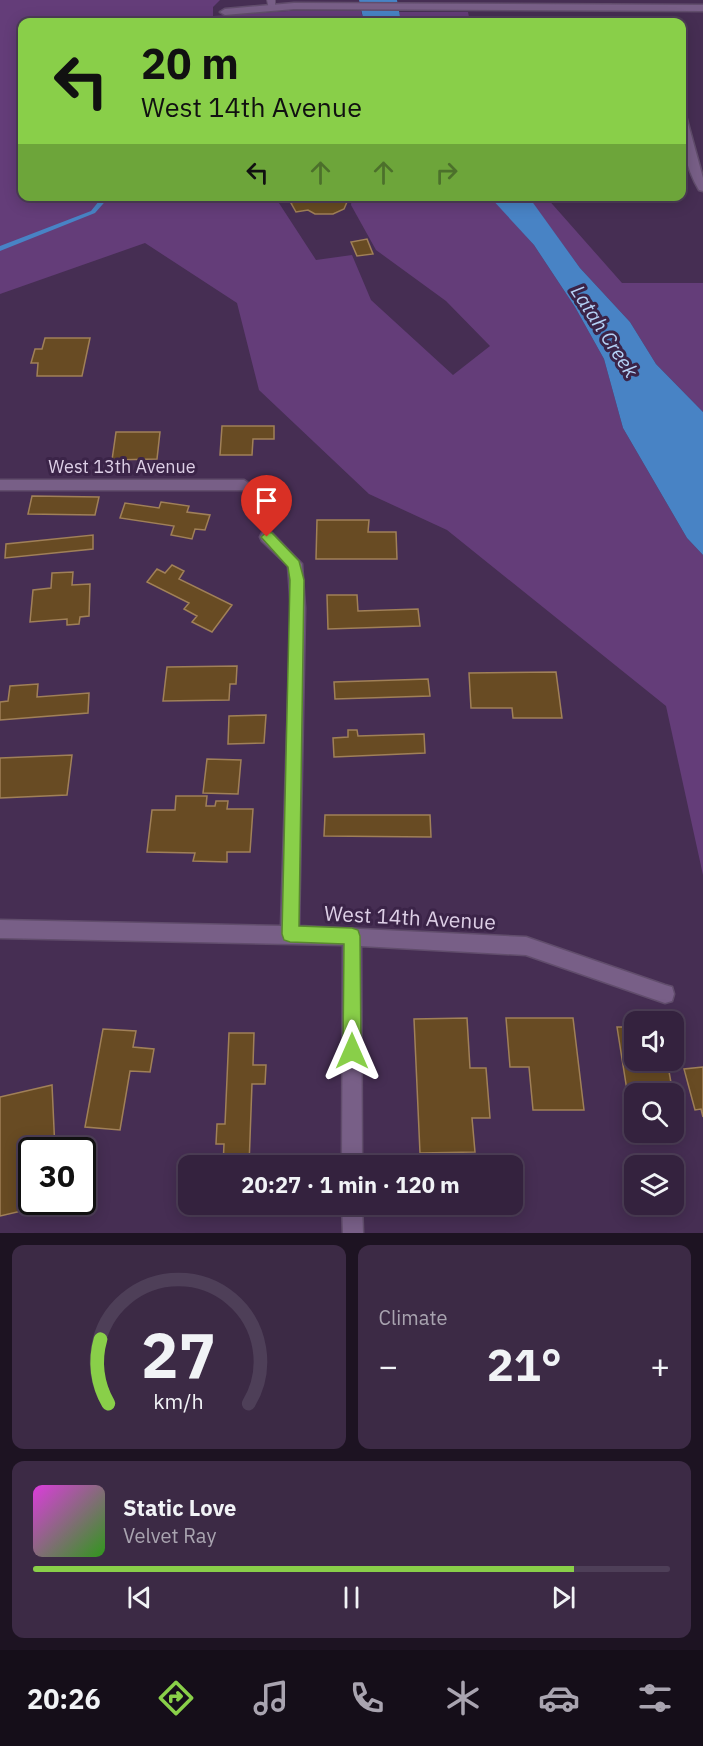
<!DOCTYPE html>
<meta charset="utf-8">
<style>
body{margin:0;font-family:"IBM Plex Sans",sans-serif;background:#3c2a45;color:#f1f3f6;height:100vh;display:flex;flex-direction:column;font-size:22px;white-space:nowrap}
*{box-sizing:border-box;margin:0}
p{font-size:20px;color:#a9a4b0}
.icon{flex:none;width:33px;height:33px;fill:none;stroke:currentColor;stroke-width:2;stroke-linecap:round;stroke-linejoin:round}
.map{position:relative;height:1233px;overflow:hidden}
.details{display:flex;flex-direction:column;gap:12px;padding:12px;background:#1d1322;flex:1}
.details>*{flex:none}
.banner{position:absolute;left:18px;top:18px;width:668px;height:183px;border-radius:12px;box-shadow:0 3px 15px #0003,0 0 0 2px #4e3f58;background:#89cf49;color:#111;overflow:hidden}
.controls{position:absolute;left:624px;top:1011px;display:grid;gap:12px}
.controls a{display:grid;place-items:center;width:60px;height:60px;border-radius:12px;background:#34223e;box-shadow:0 3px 15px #0003,0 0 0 2px #4e3f58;font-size:30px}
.speed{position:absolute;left:18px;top:1137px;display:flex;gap:12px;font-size:30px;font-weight:700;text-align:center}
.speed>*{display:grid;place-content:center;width:78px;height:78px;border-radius:50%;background:#34223e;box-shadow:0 3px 15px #0003,0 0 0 2px #4e3f58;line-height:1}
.speed .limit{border:3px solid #111;border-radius:9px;background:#fff;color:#111}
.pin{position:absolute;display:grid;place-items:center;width:51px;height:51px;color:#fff;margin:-62px -26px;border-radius:50% 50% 50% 0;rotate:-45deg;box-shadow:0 0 6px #0007}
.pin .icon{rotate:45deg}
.me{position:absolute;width:66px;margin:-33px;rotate:0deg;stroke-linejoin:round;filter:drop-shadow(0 0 4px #0008)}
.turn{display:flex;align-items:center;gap:21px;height:126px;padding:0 24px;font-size:27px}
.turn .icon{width:78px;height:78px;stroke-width:2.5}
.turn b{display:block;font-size:42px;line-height:51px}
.lanes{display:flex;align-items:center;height:57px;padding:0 24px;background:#0003;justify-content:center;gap:30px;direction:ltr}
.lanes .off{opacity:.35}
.big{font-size:45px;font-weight:700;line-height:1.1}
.details .tile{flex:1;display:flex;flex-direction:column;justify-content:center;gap:9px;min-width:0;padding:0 21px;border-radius:12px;background:#3c2a45}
.details .dial{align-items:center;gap:0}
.dial svg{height:156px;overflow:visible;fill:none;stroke:#4e3f58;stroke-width:7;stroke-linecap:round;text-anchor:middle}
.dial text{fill:#f1f3f6;stroke:none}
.song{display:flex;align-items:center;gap:18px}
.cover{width:72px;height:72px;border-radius:9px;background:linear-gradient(135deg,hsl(300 70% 55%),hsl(110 70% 35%))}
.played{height:6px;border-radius:3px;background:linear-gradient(90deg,#89cf49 85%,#4e3f58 85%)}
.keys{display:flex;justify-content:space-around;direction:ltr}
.heat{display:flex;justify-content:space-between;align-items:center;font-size:33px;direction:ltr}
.details .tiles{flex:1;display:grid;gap:12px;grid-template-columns:1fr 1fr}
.tile:last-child{grid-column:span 2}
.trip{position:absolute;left:178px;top:1155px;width:345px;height:60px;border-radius:12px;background:#34223e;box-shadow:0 3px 15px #0003,0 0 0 2px #4e3f58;font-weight:700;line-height:60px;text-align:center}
.tab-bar{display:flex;height:96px;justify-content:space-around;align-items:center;background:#150e19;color:#a9a4b0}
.tab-bar .icon{width:42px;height:42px}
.tab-bar .selected{color:#89cf49}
.tab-bar b{font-size:27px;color:#f1f3f6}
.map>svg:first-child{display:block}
.green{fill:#643d79}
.water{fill:#4883c5}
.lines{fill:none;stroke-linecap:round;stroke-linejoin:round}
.stream{fill:#4883c5;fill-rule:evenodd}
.building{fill:#684b23;stroke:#a08058;stroke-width:1.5}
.service-casing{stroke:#614d6c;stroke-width:2}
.minor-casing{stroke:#614d6c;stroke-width:3}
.service{fill:#785f87;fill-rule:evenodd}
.minor{fill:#785f87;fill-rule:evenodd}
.route{fill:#89cf49;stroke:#59872f;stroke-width:1.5}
.labels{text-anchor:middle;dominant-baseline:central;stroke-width:6;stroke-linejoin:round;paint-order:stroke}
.street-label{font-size:18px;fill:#ddcfe6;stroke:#3b2448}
.water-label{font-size:20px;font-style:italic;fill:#b4d2f6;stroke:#3b2448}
.near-street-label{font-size:21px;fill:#ddcfe6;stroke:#3b2448}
</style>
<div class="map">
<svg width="703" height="1233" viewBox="0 0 703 1233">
<rect width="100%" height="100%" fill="#462e53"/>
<path class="green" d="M 0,0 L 220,0 L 213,7 L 213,16 L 288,11 L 361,11 L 364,22 L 22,22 L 22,196 L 275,197 L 316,260 L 352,255 L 371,300 L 453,375 L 490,346 L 446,301 L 376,250 L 351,205 L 352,197 L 491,197 L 534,245 L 575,307 L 604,359 L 623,428 L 687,538 L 703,555 L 703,875 L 666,706 L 447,530 L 369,494 L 259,390 L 237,303 L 145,243 L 0,294 Z
M 399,12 L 468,12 L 470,22 L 401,22 Z
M 528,197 L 546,197 L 622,283 L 703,283 L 703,412 L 656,364 L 630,322 L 580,268 Z"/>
<path class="water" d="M 359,0 L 397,0 L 401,22 L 364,22 Z
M 490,197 L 528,197 L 531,200 L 580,268 L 630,322 L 656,364 L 703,412 L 703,555 L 687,538 L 623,428 L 604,359 L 575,307 L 534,245 Z"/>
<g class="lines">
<path class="stream" d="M 103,196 L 110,196 L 95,213 L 0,251 L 0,246 L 91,211 Z"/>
</g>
<path class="building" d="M 307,196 L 346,196 L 347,202 L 344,209 L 333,214 L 315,214 L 308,210 L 296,212 L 291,203 Z
M 367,239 L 373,254 L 357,256 L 351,242 Z
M 45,338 L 90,338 L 82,376 L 37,376 L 38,363 L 31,363 L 35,349 L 42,349 Z
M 222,426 L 274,426 L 274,439 L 253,439 L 252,455 L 220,455 Z
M 116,432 L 160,432 L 157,459 L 112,460 Z
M 32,496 L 99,497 L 95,515 L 28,514 Z
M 161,502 L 189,506 L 187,512 L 210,515 L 205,530 L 195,529 L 192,539 L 171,535 L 174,526 L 120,518 L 125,503 L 159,508 Z
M 317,520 L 369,520 L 368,532 L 396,532 L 397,559 L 316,559 Z
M 93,535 L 93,549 L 5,558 L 6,544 Z
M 172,565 L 184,571 L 179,579 L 232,605 L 212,632 L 192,622 L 197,616 L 184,609 L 189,603 L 147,582 L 157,569 L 165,573 Z
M 73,572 L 72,585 L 90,584 L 89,616 L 80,617 L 79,624 L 67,625 L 67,619 L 30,622 L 33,590 L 51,588 L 52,573 Z
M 327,595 L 357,595 L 358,611 L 418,609 L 420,626 L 328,629 Z
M 237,666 L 236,684 L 230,684 L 229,700 L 163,701 L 167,667 Z
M 556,672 L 562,718 L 513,718 L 512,708 L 471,708 L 469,673 Z
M 428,679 L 430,696 L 335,699 L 334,682 Z
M 38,684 L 37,697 L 89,693 L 88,713 L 0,720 L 0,702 L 8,701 L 10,686 Z
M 266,715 L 264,743 L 228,744 L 229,716 Z
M 348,730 L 357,730 L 358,736 L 424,734 L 425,753 L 334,757 L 333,738 L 348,737 Z
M 72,755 L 67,795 L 0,798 L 0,758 Z
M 207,759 L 241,760 L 238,794 L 203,793 Z
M 176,796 L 207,796 L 206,806 L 215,806 L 216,801 L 228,801 L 227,809 L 253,809 L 250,852 L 227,852 L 227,862 L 193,861 L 195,853 L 147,852 L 152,810 L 175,810 Z
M 325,815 L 430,815 L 431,837 L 324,836 Z
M 467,1018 L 470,1068 L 486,1068 L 490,1118 L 472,1118 L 475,1152 L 420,1153 L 414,1019 Z
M 506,1018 L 573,1018 L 584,1110 L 533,1110 L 529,1067 L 510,1067 Z
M 617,1027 L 634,1027 L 634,1060 L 667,1060 L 673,1094 L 634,1094 L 634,1103 L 629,1103 Z
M 103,1029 L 136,1031 L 133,1047 L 154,1049 L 150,1072 L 130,1071 L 120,1130 L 85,1127 Z
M 229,1033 L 254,1033 L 253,1065 L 266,1065 L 265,1084 L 252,1084 L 249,1166 L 223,1166 L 224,1144 L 216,1144 L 217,1124 L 225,1124 Z
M 703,1067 L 703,1117 L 701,1109 L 695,1110 L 684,1069 Z
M 52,1085 L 55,1150 L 32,1150 L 32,1202 L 56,1203 L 0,1216 L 0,1097 Z"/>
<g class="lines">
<defs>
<path id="service" d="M 267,0 L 275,0 L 275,9 L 269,9 Z"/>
<path id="minor" d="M 294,3 L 703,5 L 703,11 L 294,9 L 225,15 L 220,12 L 225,9 Z
M 681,113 L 686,116 L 703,178 L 703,191 L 699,190 C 685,167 681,140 681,113 Z
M 0,480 L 244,480 L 251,485 L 244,490 L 0,490 Z
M 267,531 L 272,533 L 302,564 L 305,608 L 299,926 L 526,937 L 665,985 L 672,987 L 674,994 L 672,1001 L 665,1003 L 526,955 L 361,946 L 362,1166 L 342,1166 L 343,945 L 0,938 L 0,920 L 281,926 L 291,608 L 288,566 L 262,541 L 260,537 L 262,533 Z
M 342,1204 L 362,1204 L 363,1233 L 343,1233 Z"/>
</defs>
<use href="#service" class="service-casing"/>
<use href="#minor" class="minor-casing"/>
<use href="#service" class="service"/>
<use href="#minor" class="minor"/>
</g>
<path class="route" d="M 267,532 L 272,533 L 299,561 L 304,580 L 299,926 L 352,928 L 358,930 L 360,936 L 361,1051 L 358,1057 L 352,1059 L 346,1057 L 343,1051 L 344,944 L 290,942 L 284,940 L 282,934 L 290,580 L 288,567 L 261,537 Z"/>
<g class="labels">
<g class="street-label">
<text x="122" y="466">West 13th Avenue</text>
</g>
<g class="water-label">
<text transform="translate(605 331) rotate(57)">Latah Creek</text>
</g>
<g class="near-street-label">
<text transform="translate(410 917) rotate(3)">West 14th Avenue</text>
</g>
</g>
</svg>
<div class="controls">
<a><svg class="icon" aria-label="sound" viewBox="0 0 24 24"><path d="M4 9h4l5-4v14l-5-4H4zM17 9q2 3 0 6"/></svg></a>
<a><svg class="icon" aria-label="search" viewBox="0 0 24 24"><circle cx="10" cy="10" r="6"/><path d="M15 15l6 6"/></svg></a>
<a><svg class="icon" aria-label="layers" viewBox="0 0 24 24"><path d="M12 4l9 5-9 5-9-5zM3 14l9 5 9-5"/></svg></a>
</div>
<div class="speed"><div class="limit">30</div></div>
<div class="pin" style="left:267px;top:537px;background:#d93025"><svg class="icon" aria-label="arrive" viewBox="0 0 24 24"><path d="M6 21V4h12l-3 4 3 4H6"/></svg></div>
<svg class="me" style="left:352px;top:1051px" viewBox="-20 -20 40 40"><path d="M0-17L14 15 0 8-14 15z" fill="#89cf49" stroke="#fff" stroke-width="4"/></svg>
<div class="trip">20:27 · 1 min · 120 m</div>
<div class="banner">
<div class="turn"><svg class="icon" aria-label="left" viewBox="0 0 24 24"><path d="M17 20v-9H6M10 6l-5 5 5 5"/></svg><div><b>20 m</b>West 14th Avenue</div></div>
<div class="lanes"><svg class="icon" aria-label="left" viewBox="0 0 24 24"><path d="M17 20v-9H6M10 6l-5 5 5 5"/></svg><svg class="icon off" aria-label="ahead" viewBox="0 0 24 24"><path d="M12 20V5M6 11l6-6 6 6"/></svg><svg class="icon off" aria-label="ahead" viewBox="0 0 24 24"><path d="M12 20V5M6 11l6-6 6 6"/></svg><svg class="icon off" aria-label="right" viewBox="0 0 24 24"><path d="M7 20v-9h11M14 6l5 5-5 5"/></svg></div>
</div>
</div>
<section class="details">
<div class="tiles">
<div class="tile dial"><svg viewBox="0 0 100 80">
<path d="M14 69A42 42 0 1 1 86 69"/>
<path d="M14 69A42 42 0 0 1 10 36" stroke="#89cf49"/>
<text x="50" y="56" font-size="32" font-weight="700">27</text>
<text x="50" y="72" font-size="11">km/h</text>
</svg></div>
<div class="tile"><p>Climate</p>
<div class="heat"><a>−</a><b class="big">21°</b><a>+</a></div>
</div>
<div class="tile">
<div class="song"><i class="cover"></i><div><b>Static Love</b><p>Velvet Ray</p></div></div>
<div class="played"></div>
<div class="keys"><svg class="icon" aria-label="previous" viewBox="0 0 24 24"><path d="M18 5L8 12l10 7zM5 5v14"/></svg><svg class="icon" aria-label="pause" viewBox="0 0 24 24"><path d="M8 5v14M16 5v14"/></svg><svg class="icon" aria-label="next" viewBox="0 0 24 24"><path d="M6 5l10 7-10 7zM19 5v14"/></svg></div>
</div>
</div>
</section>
<nav class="tab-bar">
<b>20:26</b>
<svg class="icon selected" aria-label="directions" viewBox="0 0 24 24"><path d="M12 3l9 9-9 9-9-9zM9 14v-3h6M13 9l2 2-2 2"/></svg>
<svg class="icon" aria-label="music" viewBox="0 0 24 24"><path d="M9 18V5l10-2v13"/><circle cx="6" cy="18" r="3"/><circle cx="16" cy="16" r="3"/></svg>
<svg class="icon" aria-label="phone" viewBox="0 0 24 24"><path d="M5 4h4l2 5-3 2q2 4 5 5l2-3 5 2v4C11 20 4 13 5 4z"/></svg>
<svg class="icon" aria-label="climate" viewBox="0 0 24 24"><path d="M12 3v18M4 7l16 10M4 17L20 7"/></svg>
<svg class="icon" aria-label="car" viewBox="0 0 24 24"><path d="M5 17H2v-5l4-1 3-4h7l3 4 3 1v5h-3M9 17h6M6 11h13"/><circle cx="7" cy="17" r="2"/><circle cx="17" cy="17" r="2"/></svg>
<svg class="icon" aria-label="filters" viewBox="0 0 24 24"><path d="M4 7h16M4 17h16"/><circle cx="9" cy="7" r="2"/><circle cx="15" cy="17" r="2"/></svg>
</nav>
